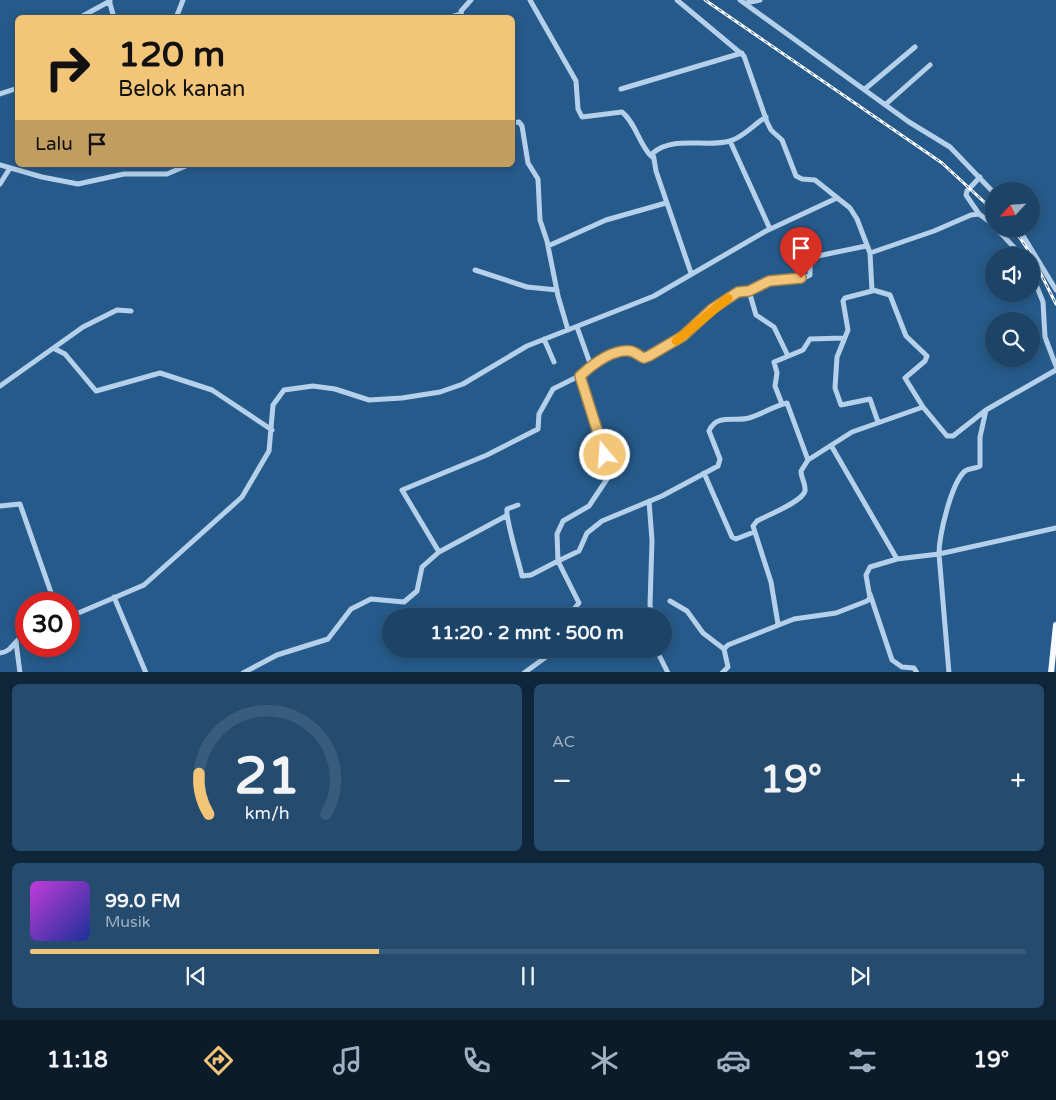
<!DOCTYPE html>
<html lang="id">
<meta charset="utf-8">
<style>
body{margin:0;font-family:"Varela Round",sans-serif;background:#254b6e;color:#f1f3f6;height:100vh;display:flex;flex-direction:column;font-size:19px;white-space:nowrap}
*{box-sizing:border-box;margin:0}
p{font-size:16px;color:#a0b0c0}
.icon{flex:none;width:28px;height:28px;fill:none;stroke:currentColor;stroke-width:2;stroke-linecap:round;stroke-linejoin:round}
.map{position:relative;height:672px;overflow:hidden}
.side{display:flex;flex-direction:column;gap:12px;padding:12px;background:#0f2539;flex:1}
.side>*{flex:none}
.hud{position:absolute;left:15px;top:15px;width:500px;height:152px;border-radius:8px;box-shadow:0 2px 8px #0003,0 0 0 1px #3a5c7c;background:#f3c578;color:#111;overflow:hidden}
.needle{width:32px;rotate:244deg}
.tools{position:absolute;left:985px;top:182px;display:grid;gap:10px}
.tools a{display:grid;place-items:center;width:55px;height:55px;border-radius:50%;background:#1c4468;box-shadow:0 2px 8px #0003,0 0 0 1px #3a5c7c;font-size:25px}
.speed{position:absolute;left:15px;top:592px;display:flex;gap:10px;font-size:25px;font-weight:700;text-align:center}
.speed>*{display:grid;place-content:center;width:65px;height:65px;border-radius:50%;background:#1c4468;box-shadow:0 2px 8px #0003,0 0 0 1px #3a5c7c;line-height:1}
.speed .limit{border:8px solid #d22;background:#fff;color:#111}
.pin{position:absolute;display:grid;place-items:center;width:42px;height:42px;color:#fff;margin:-51px -21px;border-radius:50% 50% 50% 0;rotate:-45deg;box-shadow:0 0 5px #0007}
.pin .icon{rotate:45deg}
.me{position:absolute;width:55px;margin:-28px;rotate:342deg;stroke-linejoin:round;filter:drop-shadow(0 0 4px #0008)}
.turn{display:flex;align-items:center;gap:18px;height:105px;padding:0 20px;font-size:22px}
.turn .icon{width:65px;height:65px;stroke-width:2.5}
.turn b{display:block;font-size:35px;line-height:42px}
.then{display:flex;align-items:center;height:48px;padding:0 20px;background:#0003;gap:10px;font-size:19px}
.big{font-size:38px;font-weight:800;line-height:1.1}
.side .widget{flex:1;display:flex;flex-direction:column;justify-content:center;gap:8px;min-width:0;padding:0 18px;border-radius:8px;background:#254b6e}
.side .dial{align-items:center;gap:0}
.dial svg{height:130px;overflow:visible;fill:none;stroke:#3a5c7c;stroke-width:7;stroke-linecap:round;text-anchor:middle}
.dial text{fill:#f1f3f6;stroke:none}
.song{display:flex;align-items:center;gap:15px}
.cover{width:60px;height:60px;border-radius:8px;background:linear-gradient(135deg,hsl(290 70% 55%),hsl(230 70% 35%))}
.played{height:5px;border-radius:2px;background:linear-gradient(90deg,#f3c578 35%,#3a5c7c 35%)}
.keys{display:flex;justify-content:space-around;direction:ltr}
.heat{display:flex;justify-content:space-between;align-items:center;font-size:28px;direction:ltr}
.side .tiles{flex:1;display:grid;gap:12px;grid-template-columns:1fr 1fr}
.widget:last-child{grid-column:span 2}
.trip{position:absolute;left:382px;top:608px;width:290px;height:50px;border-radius:25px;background:#1c4468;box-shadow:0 2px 8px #0003,0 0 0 1px #3a5c7c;font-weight:800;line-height:50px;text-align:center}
.dock{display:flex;height:80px;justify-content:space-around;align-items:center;background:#0b1b2a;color:#a0b0c0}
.dock .icon{width:35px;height:35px}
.dock .on{color:#f3c578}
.dock b{font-size:22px;color:#f1f3f6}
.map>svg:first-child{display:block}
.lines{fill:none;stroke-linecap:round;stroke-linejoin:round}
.minor{stroke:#b4d0ea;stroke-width:5}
.major{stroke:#f7fafe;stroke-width:6}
.rail-casing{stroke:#fff;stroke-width:3}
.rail{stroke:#265a8a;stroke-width:1;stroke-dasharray:4;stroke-linecap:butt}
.route-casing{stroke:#9e804e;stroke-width:12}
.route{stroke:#f3c578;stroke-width:9}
.slow{stroke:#f59e0b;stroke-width:9}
</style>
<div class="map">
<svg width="1056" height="673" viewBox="0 0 1056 673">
<rect width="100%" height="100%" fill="#265a8a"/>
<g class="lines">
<path class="minor" d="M 109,0 L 114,18
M 530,0 L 576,81 L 578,109 L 582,117 L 622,112 C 636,123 639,145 652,157
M 677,0 L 744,56 L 767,122 L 771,130 L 782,140 L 796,176 L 802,179 L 815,180 L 850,208 L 857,219 L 870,253 L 934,231 L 971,215 L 979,214
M 740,0 L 909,122 L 950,147 L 994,193
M 746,3 L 760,0
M 79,18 L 110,1
M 176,18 L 183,0
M 448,18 L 461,14
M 462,18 L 461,11 L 471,0
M 621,89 L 742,53
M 865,89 L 915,47
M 0,94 L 18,88
M 886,104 L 930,65
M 512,123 L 519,122 L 522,126 L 528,163 L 538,179 L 540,220 L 547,241 L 558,296 L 568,330
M 730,141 L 770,229
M 0,165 L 42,177 L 78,184 L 124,174 L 167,174 L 188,165
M 980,177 L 967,191 L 966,195 L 979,214 L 994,225
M 0,184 L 10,168
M 997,229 L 1022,256
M 1019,229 L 1056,290
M 548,246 L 606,220 L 666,203
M 870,253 L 872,291 L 845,298 L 843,301 L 848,330 L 837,357 L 835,388 L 841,405 L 870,399 L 878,422
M 475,270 L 527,287 L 557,290
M 1031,272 L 1043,302 L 1045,337 L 1056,366
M 691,273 L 656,171 L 653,153 C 674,135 706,148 730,141 C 744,137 754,124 766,117
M 873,290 L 890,295 L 906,336 L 927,356 L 925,361 L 905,378 L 923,407 L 947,436 L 953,436 L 986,410 L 1056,370
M 749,291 L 756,315 L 774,327 L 788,356
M 577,327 L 591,366 C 603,360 618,348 632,352 C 638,353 640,358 646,358 L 683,336 L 712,309 L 738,292 L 749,291 L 769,281 L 806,277 L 810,275 L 810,262 L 813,257 L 866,246
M 544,339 L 554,362
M 55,349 L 65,354 L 96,391 L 160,373 L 212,390 L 272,430
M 0,386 L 83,327 L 117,310 L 131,311
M 782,404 L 775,386 L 777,373 L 774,362 L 803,350 L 810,339 L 844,338
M 832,447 L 897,559
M 704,473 L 732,537 L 736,539 L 754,532
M 649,501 L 652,540 L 650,605 L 652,616
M 518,505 L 507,509 C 505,518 519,562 522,576 L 531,575 L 558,561 L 557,534 L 563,521 L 589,506 L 615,467 L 605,455 L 579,376 L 591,366
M 0,506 L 20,504 L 55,604
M 506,516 L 439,552 L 402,490 L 487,455 L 538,429 L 539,414 L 553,389 L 579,376
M 870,594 L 892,660 L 902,667 L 914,668 L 917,673
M 114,597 L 146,673
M 670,601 L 687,611 L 703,633 L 724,649
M 554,616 C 573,611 617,606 635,616
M 568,616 L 579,603 L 558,561 L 579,551 L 587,533 L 602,521 L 662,496 L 718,466 L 720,459 L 709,431 C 717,413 735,422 749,418 C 762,414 774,406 787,403 L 808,460
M 69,617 L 144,585 L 242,497 L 269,451 L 273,405 L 284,390 L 313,386 L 335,389 L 369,400 L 402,398 L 440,392 L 463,384 L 527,346 L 654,296 L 766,231 L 837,198
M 778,624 L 771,582 L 753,526 L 757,521 C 768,515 802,502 805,491 C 806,484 801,478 801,471 L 808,460 L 852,432 L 923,407
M 16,642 L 20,673
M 656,649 L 668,673
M 0,653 C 13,652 15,638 26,634
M 243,673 L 277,655 L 328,639 L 351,609 L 371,599 L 404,602 L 417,591 L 422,567 L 439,552
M 524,673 L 557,649
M 722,673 L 728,667 L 724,649 L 728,645 L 794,619 L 836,613 L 867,601 L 870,598 L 866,575 L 870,567 L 897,559 L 939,554 L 1056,528
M 949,673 L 939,554 C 939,536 951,483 965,471 C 969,468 975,469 980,466 L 980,437 L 986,410"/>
<path class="major" d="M 1051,673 L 1056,625"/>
<defs>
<path id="rail" d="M 705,0 L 942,163 L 994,211
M 1014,229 L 1032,256 L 1056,304"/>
</defs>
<use href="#rail" class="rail-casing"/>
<use href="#rail" class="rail"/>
</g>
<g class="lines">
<defs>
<path id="route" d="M 605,455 L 580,376 C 592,365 612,349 630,351 C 636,352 639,356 644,358 L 649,356 L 683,336 L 712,309 L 738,292 L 749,291 L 769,281 L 801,278"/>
</defs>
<use href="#route" class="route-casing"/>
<use href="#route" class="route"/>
<path class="slow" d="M 676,341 L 728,298"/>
</g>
</svg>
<div class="tools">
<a><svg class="needle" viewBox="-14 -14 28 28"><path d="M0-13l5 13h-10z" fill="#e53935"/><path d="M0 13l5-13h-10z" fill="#a0b0c0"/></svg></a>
<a><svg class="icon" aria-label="sound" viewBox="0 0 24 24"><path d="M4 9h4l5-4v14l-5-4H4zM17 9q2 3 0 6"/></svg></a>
<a><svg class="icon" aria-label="search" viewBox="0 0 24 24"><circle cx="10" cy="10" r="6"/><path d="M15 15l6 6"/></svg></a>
</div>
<div class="speed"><div class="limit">30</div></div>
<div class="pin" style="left:801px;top:278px;background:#d93025"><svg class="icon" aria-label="arrive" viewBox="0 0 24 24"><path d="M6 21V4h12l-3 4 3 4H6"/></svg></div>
<svg class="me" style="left:605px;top:455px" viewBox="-20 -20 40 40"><circle r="17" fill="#f3c578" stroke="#fff" stroke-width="3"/><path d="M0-11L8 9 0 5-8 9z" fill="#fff"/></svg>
<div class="trip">11:20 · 2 mnt · 500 m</div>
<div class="hud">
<div class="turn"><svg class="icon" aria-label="right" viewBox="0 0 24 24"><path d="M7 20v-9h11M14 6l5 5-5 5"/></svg><div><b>120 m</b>Belok kanan</div></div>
<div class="then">Lalu<svg class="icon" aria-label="arrive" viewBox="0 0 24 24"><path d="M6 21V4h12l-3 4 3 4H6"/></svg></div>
</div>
</div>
<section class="side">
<div class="tiles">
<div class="widget dial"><svg viewBox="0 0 100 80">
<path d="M14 69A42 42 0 1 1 86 69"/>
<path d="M14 69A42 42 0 0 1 8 44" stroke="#f3c578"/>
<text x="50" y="56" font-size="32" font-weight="700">21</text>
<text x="50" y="72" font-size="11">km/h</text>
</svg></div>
<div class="widget"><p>AC</p>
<div class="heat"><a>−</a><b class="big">19°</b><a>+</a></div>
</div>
<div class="widget">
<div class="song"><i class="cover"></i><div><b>99.0 FM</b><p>Musik</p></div></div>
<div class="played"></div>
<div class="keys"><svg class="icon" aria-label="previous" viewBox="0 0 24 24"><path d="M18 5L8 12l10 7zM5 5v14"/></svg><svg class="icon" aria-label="pause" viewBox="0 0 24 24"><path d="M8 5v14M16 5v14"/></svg><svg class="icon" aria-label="next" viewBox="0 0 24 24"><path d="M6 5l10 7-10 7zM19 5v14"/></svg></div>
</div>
</div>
</section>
<nav class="dock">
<b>11:18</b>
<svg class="icon on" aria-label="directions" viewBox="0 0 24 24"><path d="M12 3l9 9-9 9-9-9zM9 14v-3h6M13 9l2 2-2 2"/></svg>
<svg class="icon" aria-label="music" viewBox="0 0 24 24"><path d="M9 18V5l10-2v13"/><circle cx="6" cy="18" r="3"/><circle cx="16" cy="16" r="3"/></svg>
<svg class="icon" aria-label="phone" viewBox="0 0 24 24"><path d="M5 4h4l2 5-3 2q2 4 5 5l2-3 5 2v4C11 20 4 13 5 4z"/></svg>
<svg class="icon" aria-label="climate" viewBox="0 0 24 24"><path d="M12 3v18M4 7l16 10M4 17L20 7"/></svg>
<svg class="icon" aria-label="car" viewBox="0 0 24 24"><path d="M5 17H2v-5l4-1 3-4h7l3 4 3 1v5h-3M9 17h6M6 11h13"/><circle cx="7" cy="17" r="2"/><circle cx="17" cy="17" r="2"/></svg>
<svg class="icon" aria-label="filters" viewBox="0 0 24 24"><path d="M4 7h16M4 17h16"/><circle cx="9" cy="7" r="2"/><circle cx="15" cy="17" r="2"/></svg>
<b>19°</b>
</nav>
